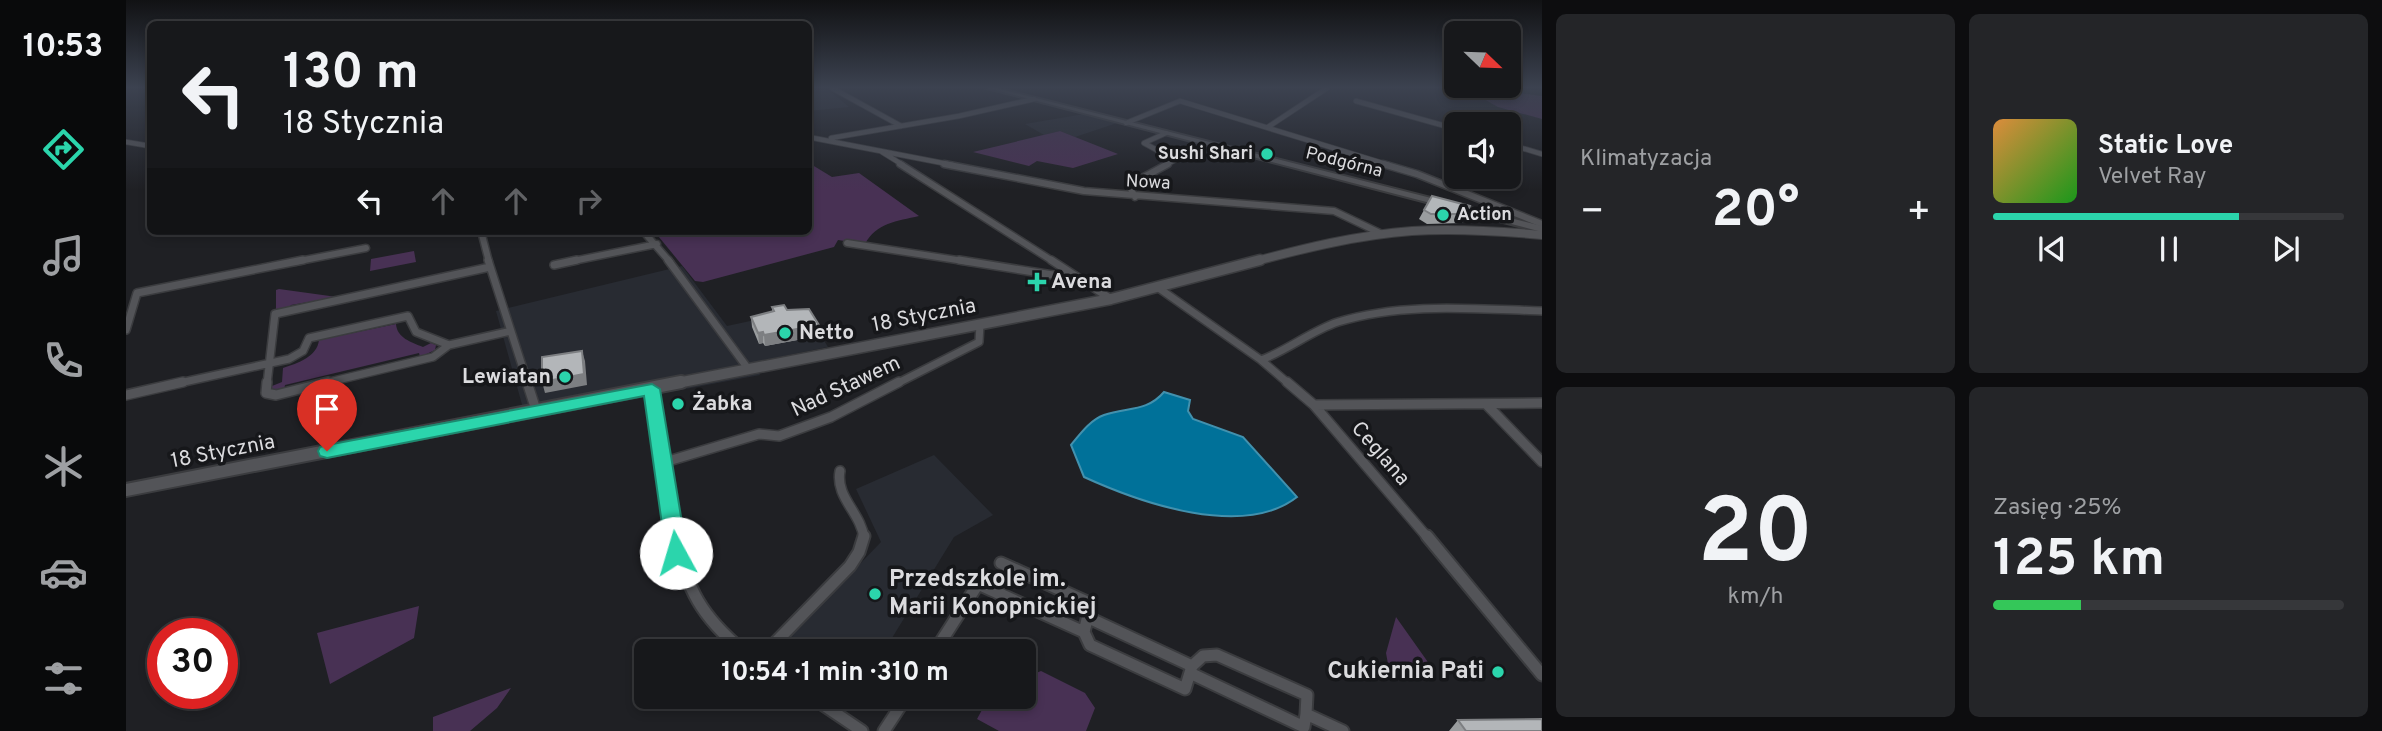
<!DOCTYPE html>
<html lang="pl">
<meta charset="utf-8">
<style>
body{margin:0;font-family:Overpass,sans-serif;background:#242528;color:#f1f3f6;height:100vh;display:flex;flex-direction:column;font-size:26px;white-space:nowrap}
*{box-sizing:border-box;margin:0}
p{font-size:23px;color:#9ea0a3}
.icon{flex:none;width:38px;height:38px;fill:none;stroke:currentColor;stroke-width:2;stroke-linecap:round;stroke-linejoin:round}
.map{position:relative;flex:1;overflow:hidden}
.sheet{display:flex;flex-direction:column;gap:14px;padding:14px;background:#0d0d0f;width:840px}
.sheet>*{flex:none}
.banner{position:absolute;left:21px;top:21px;width:665px;height:214px;border-radius:10px;box-shadow:0 4px 10px #0003,0 0 0 2px #36373a;background:#17181b;color:#f1f3f6;overflow:hidden}
.needle{width:46px;rotate:113deg}
.buttons{position:absolute;left:1318px;top:21px;display:grid;gap:14px}
.buttons a{display:grid;place-items:center;width:77px;height:77px;border-radius:10px;background:#17181b;box-shadow:0 4px 10px #0003,0 0 0 2px #36373a;font-size:35px}
.speed{position:absolute;left:21px;top:618px;display:flex;gap:14px;font-size:35px;font-weight:700;text-align:center}
.speed>*{display:grid;place-content:center;width:91px;height:91px;border-radius:50%;background:#17181b;box-shadow:0 4px 10px #0003,0 0 0 2px #36373a;line-height:1}
.speed .limit{border:10px solid #d22;background:#fff;color:#111}
.pin{position:absolute;display:grid;place-items:center;width:60px;height:60px;color:#fff;margin:-72px -30px;border-radius:50% 50% 50% 0;rotate:-45deg;box-shadow:0 0 7px #0007}
.pin .icon{rotate:45deg}
.me{position:absolute;width:77px;margin:-38px;rotate:354deg;stroke-linejoin:round;filter:drop-shadow(0 0 5px #0008)}
.turn{display:flex;align-items:center;gap:24px;height:147px;padding:0 21px;font-size:32px}
.turn .icon{width:91px;height:91px;stroke-width:2.5}
.turn b{display:block;font-size:49px;line-height:60px}
.lanes{display:flex;align-items:center;height:66px;padding:0 21px;background:#0003;justify-content:center;gap:35px;direction:ltr}
.lanes .off{opacity:.35}
.big{font-size:52px;font-weight:700;line-height:1.1}
.sheet .tile{flex:1;display:flex;flex-direction:column;justify-content:center;gap:10px;min-width:0;padding:0 24px;border-radius:10px;background:#242528}
.sheet .dial{align-items:center;gap:0}
.dial b{font-size:91px;line-height:1}
.song{display:flex;align-items:center;gap:21px}
.cover{width:84px;height:84px;border-radius:10px;background:linear-gradient(135deg,hsl(30 70% 55%),hsl(120 70% 35%))}
.played{height:7px;border-radius:4px;background:linear-gradient(90deg,#2bd5ac 70%,#36373a 70%)}
.keys{display:flex;justify-content:space-around;direction:ltr}
.heat{display:flex;justify-content:space-between;align-items:center;font-size:38px;direction:ltr}
.charge{height:10px;border-radius:5px;background:linear-gradient(90deg,#34c759 25%,#36373a 0)}
.sheet .tiles{flex:1;display:grid;gap:14px;grid-template-columns:repeat(2,1fr)}
.trip{position:absolute;left:508px;top:639px;width:402px;height:70px;border-radius:10px;background:#17181b;box-shadow:0 4px 10px #0003,0 0 0 2px #36373a;font-weight:700;line-height:70px;text-align:center}
main{display:flex;flex:1;min-height:0}
.dock{display:flex;flex-direction:column;width:126px;justify-content:space-around;align-items:center;background:#090a0b;color:#9ea0a3}
.dock .icon{width:49px;height:49px}
.dock .current{color:#2bd5ac}
.dock b{font-size:32px;color:#f1f3f6}
.map>svg:first-child{display:block}
.built{fill:#282b32}
.green{fill:#483154}
.water{fill:#007199;stroke:#4291ae;stroke-width:2}
.lines{fill:none;stroke-linecap:round;stroke-linejoin:round}
.minor-far4-casing{stroke:#3b3c3f;stroke-width:6}
.minor-far3-casing{stroke:#3b3c3f;stroke-width:9}
.minor-far2-casing{stroke:#3b3c3f;stroke-width:10}
.minor-far1-casing{stroke:#3b3c3f;stroke-width:12}
.minor-casing{stroke:#3b3c3f;stroke-width:15}
.tertiary-far2-casing{stroke:#3b3c3f;stroke-width:10}
.tertiary-far1-casing{stroke:#3b3c3f;stroke-width:13}
.tertiary-casing{stroke:#3b3c3f;stroke-width:16}
.secondary-casing{stroke:#3b3c3f;stroke-width:4}
.minor-far4{stroke:#535458;stroke-width:4.5}
.minor-far3{stroke:#535458;stroke-width:6}
.minor-far2{stroke:#535458;stroke-width:7}
.minor-far1{stroke:#535458;stroke-width:9}
.minor{stroke:#535458;stroke-width:11}
.tertiary-far2{stroke:#535458;stroke-width:8}
.tertiary-far1{stroke:#535458;stroke-width:10}
.tertiary{stroke:#535458;stroke-width:12}
.secondary{fill:#535458;fill-rule:evenodd}
.wall{fill:#9a9d9f}
.shaded-wall{fill:#7d7f82}
.building{fill:#b3b6b9;stroke:#7d7f82;stroke-width:2}
.route{fill:#2bd5ac;stroke:#1c8a70;stroke-width:2}
.poi-dot{fill:#2bd5ac;stroke:#16171a;stroke-width:2.5}
.labels{text-anchor:middle;dominant-baseline:central;stroke-width:7;stroke-linejoin:round;paint-order:stroke}
.far-poi-label{font-size:18px;font-weight:bold;fill:#dbdbde;stroke:#16171a;text-anchor:end}
.far-street-label{font-size:18px;fill:#dbdbde;stroke:#16171a}
.poi-label{font-size:21px;font-weight:bold;fill:#dbdbde;stroke:#16171a;text-anchor:start}
.street-label{font-size:21px;fill:#dbdbde;stroke:#16171a}
.near-poi-label{font-size:24px;font-weight:bold;fill:#dbdbde;stroke:#16171a;text-anchor:start}
</style>
<main>
<nav class="dock">
<b>10:53</b>
<svg class="icon current" aria-label="directions" viewBox="0 0 24 24"><path d="M12 3l9 9-9 9-9-9zM9 14v-3h6M13 9l2 2-2 2"/></svg>
<svg class="icon" aria-label="music" viewBox="0 0 24 24"><path d="M9 18V5l10-2v13"/><circle cx="6" cy="18" r="3"/><circle cx="16" cy="16" r="3"/></svg>
<svg class="icon" aria-label="phone" viewBox="0 0 24 24"><path d="M5 4h4l2 5-3 2q2 4 5 5l2-3 5 2v4C11 20 4 13 5 4z"/></svg>
<svg class="icon" aria-label="climate" viewBox="0 0 24 24"><path d="M12 3v18M4 7l16 10M4 17L20 7"/></svg>
<svg class="icon" aria-label="car" viewBox="0 0 24 24"><path d="M5 17H2v-5l4-1 3-4h7l3 4 3 1v5h-3M9 17h6M6 11h13"/><circle cx="7" cy="17" r="2"/><circle cx="17" cy="17" r="2"/></svg>
<svg class="icon" aria-label="filters" viewBox="0 0 24 24"><path d="M4 7h16M4 17h16"/><circle cx="9" cy="7" r="2"/><circle cx="15" cy="17" r="2"/></svg>
</nav>
<div class="map">
<svg width="1416" height="731" viewBox="0 0 1416 731">
<rect width="100%" height="100%" fill="#1f2024"/>
<path class="built" d="M 683,88 L 708,91 L 705,92 L 723,107 L 683,111 Z
M 958,114 L 991,123 L 949,137 L 934,131 L 918,135 L 899,124 Z
M 556,266 L 601,326 L 679,309 L 702,347 L 629,362 L 634,375 L 400,419 L 370,311 Z
M 808,455 L 867,515 L 828,537 L 758,651 L 746,645 L 741,651 L 651,650 L 755,542 L 730,489 Z"/>
<path class="green" d="M 1374,91 L 1416,96 L 1416,119 L 1372,107 L 1356,98 L 1360,93 Z
M 934,131 L 992,154 L 947,168 L 911,161 L 903,166 L 847,152 Z
M 683,163 L 706,177 L 733,173 L 793,216 C 771,221 750,223 739,244 L 712,240 L 708,247 L 577,282 L 569,281 L 528,231 L 682,231 L 683,205 L 685,202 L 683,199 Z
M 288,251 L 290,262 L 244,271 L 245,259 Z
M 150,290 L 153,289 L 211,297 L 165,305 L 163,308 L 150,309 Z
M 270,324 C 271,338 285,342 297,347 L 305,343 L 310,345 L 309,350 L 294,357 L 293,353 L 159,385 L 158,390 L 147,391 L 145,389 L 146,386 L 156,382 L 157,368 C 172,363 191,357 193,340 Z
M 293,606 L 288,638 L 204,684 L 191,633 Z
M 1270,617 L 1304,665 L 1299,666 L 1306,676 L 1282,679 L 1280,676 L 1260,673 L 1262,664 L 1260,653 Z
M 915,671 L 959,693 L 969,708 L 960,731 L 873,731 L 851,719 L 863,697 L 898,696 L 898,678 Z
M 385,688 L 371,708 L 344,731 L 307,731 L 307,717 Z"/>
<path class="water" d="M 1038,392 L 1064,400 L 1062,411 L 1067,419 L 1117,437 L 1171,497 C 1117,539 1015,503 958,477 L 945,445 C 954,434 964,420 978,415 C 1001,407 1021,412 1038,392 Z"/>
<g class="lines">
<defs>
<path id="minor-far4" d="M 706,88 L 775,126
M 1230,101 L 1330,129
M 1000,123 L 1054,101 L 1263,165
M 1142,127 L 1201,88
M 682,137 L 827,165
M 705,138 L 833,116 L 908,99
M 0,142 L 24,146
M 1382,144 L 1416,154
M 756,152 L 777,165
M 1039,165 L 1049,160 L 1018,143 L 1040,133"/>
<path id="minor-far3" d="M 774,164 L 928,262
M 818,164 L 958,191 L 1208,211 L 1256,234
M 1257,164 L 1291,174 L 1416,224
M 1009,197 L 1003,185 L 1042,164
M 355,231 L 363,262
M 517,231 L 544,262
M 721,243 L 844,262
M 168,262 L 240,248
M 442,262 L 531,244"/>
<path id="minor-far2" d="M 362,260 L 402,384
M 542,260 L 623,370
M 833,260 L 952,279
M 925,260 L 985,299
M 428,265 L 451,260
M 1034,289 L 1135,360 L 1163,384
M 0,330 L 11,293 L 177,260
M 1135,360 C 1162,350 1185,331 1212,322 C 1277,302 1349,309 1416,311
M 49,384 L 163,359 L 177,351 L 183,338 L 282,316 L 290,332 L 323,345
M 141,384 L 149,314 L 364,267
M 195,384 L 307,357 L 323,345 L 385,331
M 770,384 L 853,342 L 854,324"/>
<path id="minor-far1" d="M 141,382 L 140,393 L 150,395 L 202,382
M 401,382 L 410,410
M 1161,382 L 1188,405 L 1302,538
M 526,389 L 550,538
M 0,395 L 57,382
M 1360,404 L 1416,462
M 1188,405 L 1416,403
M 539,462 L 633,434 L 653,436 L 705,417 L 773,382
M 714,471 C 709,497 735,513 738,538"/>
<path id="minor" d="M 550,536 C 560,589 576,617 617,651
M 1301,536 L 1416,675
M 958,632 L 964,645 L 1059,689 L 1066,666 L 963,618
M 641,651 L 724,566 L 733,552 L 738,536
M 809,651 L 852,584 L 958,632 L 964,607 L 959,601 L 875,563
M 1066,666 L 1077,656 L 1091,655 L 1181,695 L 1180,714
M 1064,673 L 1178,727 L 1180,714 L 1217,731
M 684,696 L 736,731
M 758,731 L 781,696"/>
<path id="tertiary-far2" d="M 1127,262 C 1179,248 1232,235 1286,231 C 1329,228 1373,231 1416,235"/>
<path id="tertiary-far1" d="M 546,384 L 985,299 L 1134,260"/>
<path id="tertiary" d="M 0,490 L 555,382"/>
<path id="secondary" d="M 861,88 L 870,88 L 1416,226 L 1416,232 Z"/>
</defs>
<use href="#minor-far4" class="minor-far4-casing"/>
<use href="#minor-far3" class="minor-far3-casing"/>
<use href="#minor-far2" class="minor-far2-casing"/>
<use href="#minor-far1" class="minor-far1-casing"/>
<use href="#minor" class="minor-casing"/>
<use href="#tertiary-far2" class="tertiary-far2-casing"/>
<use href="#tertiary-far1" class="tertiary-far1-casing"/>
<use href="#tertiary" class="tertiary-casing"/>
<use href="#secondary" class="secondary-casing"/>
<use href="#minor-far4" class="minor-far4"/>
<use href="#minor-far3" class="minor-far3"/>
<use href="#minor-far2" class="minor-far2"/>
<use href="#minor-far1" class="minor-far1"/>
<use href="#minor" class="minor"/>
<use href="#tertiary-far2" class="tertiary-far2"/>
<use href="#tertiary-far1" class="tertiary-far1"/>
<use href="#tertiary" class="tertiary"/>
<use href="#secondary" class="secondary"/>
</g>
<path class="wall" d="M 1298,210 L 1340,214 L 1336,223 L 1301,224 L 1293,219 Z
M 646,307 L 661,310 L 693,325 L 693,336 L 639,346 L 637,343 L 633,344 L 626,327 L 625,317 L 646,312 Z
M 1332,720 L 1416,731 L 1323,731 Z"/>
<path class="shaded-wall" d="M 693,325 L 693,336 L 639,346 L 638,335 Z
M 637,332 L 637,343 L 633,344 L 632,333 Z
M 456,351 L 459,361 L 461,385 L 419,393 L 416,382 Z"/>
<path class="building" d="M 1306,196 L 1344,206 L 1340,214 L 1305,214 L 1298,210 Z
M 658,305 L 661,310 L 683,309 L 693,325 L 638,335 L 637,332 L 632,333 L 625,317 L 648,311 L 646,307 Z
M 456,351 L 458,374 L 416,382 L 416,357 Z
M 1416,719 L 1416,731 L 1340,731 L 1332,720 Z"/>
<linearGradient id="sky" x2="0" y2="1"><stop stop-color="#111214"/><stop offset="0.46" stop-color="#3c4250"/><stop offset="1" stop-color="#3c4250" stop-opacity="0"/></linearGradient>
<rect width="1416" height="190" fill="url(#sky)"/>
<path class="route" d="M 526,384 L 534,389 L 561,553 L 558,558 L 550,561 L 543,558 L 540,553 L 518,396 L 201,458 L 194,456 L 192,451 L 194,447 L 201,445 Z"/>
<g class="poi-dot">
<circle cx="1141" cy="154" r="7"/>
<circle cx="1317" cy="215" r="7"/>
<path d="M907.5 271.5h7v7h7v7h-7v7h-7v-7h-7v-7h7z"/>
<circle cx="659" cy="333" r="7"/>
<circle cx="439" cy="377" r="7"/>
<circle cx="552" cy="404" r="7"/>
<circle cx="749" cy="594" r="7"/>
<circle cx="1372" cy="672" r="7"/>
</g>
<g class="labels">
<g class="far-poi-label">
<text x="1127" y="154">Sushi Shari</text>
<text x="1331" y="215" text-anchor="start">Action</text>
</g>
<g class="far-street-label">
<text transform="translate(1218 163) rotate(14)">Podgórna</text>
<text transform="translate(1022 183) rotate(3)">Nowa</text>
</g>
<g class="poi-label">
<text x="925" y="282">Avena</text>
<text x="673" y="333">Netto</text>
<text x="425" y="377" text-anchor="end">Lewiatan</text>
<text x="566" y="404">Żabka</text>
</g>
<g class="street-label">
<text transform="translate(798 316) rotate(-11)">18 Stycznia</text>
<text transform="translate(720 387) rotate(-25)">Nad Stawem</text>
<text transform="translate(97 452) rotate(-11)">18 Stycznia</text>
<text transform="translate(1254 454) rotate(49)">Ceglana</text>
</g>
<g class="near-poi-label">
<text x="763" y="580">Przedszkole im.<tspan x="763" dy="28">Marii Konopnickiej</tspan></text>
<text x="1358" y="672" text-anchor="end">Cukiernia Pati</text>
</g>
</g>
</svg>
<div class="buttons">
<a><svg class="needle" viewBox="-14 -14 28 28"><path d="M0-13l5 13h-10z" fill="#e53935"/><path d="M0 13l5-13h-10z" fill="#9ea0a3"/></svg></a>
<a><svg class="icon" aria-label="sound" viewBox="0 0 24 24"><path d="M4 9h4l5-4v14l-5-4H4zM17 9q2 3 0 6"/></svg></a>
</div>
<div class="speed"><div class="limit">30</div></div>
<div class="pin" style="left:201px;top:451px;background:#d93025"><svg class="icon" aria-label="arrive" viewBox="0 0 24 24"><path d="M6 21V4h12l-3 4 3 4H6"/></svg></div>
<svg class="me" style="left:550px;top:553px" viewBox="-20 -20 40 40"><circle r="19" fill="#fff"/><path d="M0-13L10 11 0 6-10 11z" fill="#2bd5ac"/></svg>
<div class="trip">10:54 · 1 min · 310 m</div>
<div class="banner">
<div class="turn"><svg class="icon" aria-label="left" viewBox="0 0 24 24"><path d="M17 20v-9H6M10 6l-5 5 5 5"/></svg><div><b>130 m</b>18 Stycznia</div></div>
<div class="lanes"><svg class="icon" aria-label="left" viewBox="0 0 24 24"><path d="M17 20v-9H6M10 6l-5 5 5 5"/></svg><svg class="icon off" aria-label="ahead" viewBox="0 0 24 24"><path d="M12 20V5M6 11l6-6 6 6"/></svg><svg class="icon off" aria-label="ahead" viewBox="0 0 24 24"><path d="M12 20V5M6 11l6-6 6 6"/></svg><svg class="icon off" aria-label="right" viewBox="0 0 24 24"><path d="M7 20v-9h11M14 6l5 5-5 5"/></svg></div>
</div>
</div>
<section class="sheet">
<div class="tiles">
<div class="tile"><p>Klimatyzacja</p>
<div class="heat"><a>−</a><b class="big">20°</b><a>+</a></div>
</div>
<div class="tile">
<div class="song"><i class="cover"></i><div><b>Static Love</b><p>Velvet Ray</p></div></div>
<div class="played"></div>
<div class="keys"><svg class="icon" aria-label="previous" viewBox="0 0 24 24"><path d="M18 5L8 12l10 7zM5 5v14"/></svg><svg class="icon" aria-label="pause" viewBox="0 0 24 24"><path d="M8 5v14M16 5v14"/></svg><svg class="icon" aria-label="next" viewBox="0 0 24 24"><path d="M6 5l10 7-10 7zM19 5v14"/></svg></div>
</div>
<div class="tile dial"><b>20</b><p>km/h</p></div>
<div class="tile"><p>Zasięg · 25%</p><b class="big">125 km</b><div class="charge"></div></div>
</div>
</section>
</main>
